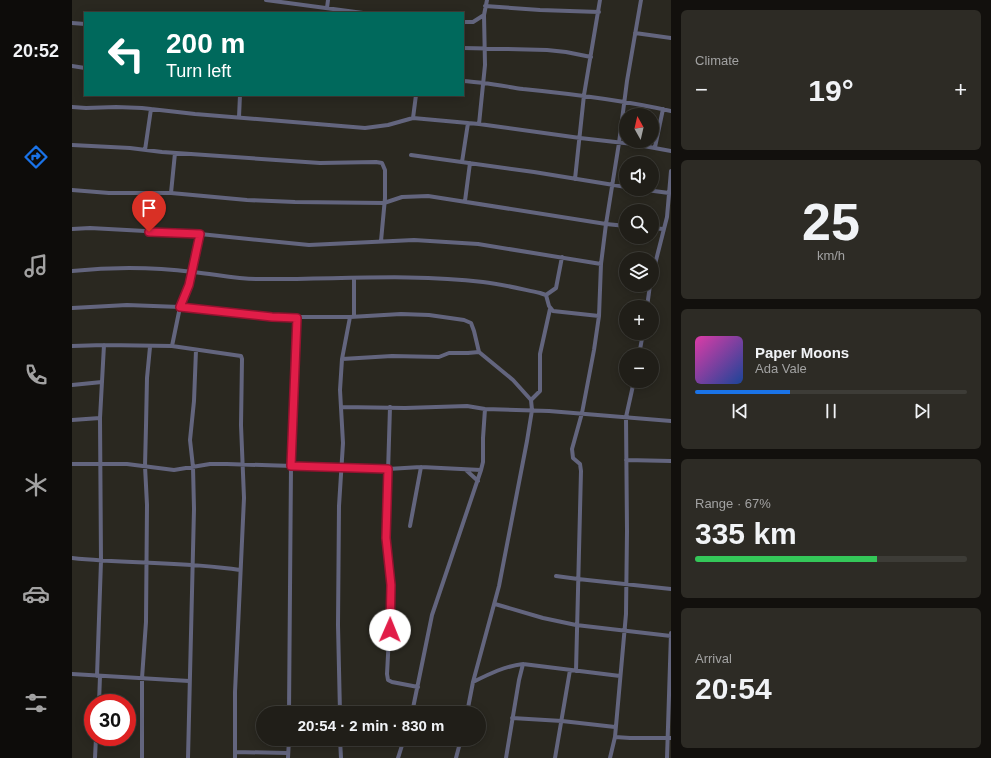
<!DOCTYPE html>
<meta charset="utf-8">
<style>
body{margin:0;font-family:Helvetica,sans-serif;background:#2d2b25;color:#f1f3f6;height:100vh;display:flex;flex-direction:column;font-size:15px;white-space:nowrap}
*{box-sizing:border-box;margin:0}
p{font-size:13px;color:#a2a2a2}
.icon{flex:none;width:22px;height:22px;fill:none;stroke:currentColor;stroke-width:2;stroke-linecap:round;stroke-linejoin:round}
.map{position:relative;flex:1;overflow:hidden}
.details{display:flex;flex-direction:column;gap:10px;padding:10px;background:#12100d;width:320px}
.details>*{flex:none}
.top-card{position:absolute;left:12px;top:12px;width:380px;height:84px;border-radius:0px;box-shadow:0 2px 10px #0003,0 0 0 1px #3d3c37;background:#00695c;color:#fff;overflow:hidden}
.needle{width:26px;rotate:352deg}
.tools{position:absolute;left:547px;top:108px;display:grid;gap:8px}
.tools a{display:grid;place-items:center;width:40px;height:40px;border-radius:50%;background:#201e18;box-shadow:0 2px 10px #0003,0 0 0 1px #3d3c37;font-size:20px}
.speed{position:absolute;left:12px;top:694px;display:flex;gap:8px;font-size:20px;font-weight:700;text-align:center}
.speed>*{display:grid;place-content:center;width:52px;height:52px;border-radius:50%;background:#201e18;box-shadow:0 2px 10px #0003,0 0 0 1px #3d3c37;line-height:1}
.speed .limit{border:6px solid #d22;background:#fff;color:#111}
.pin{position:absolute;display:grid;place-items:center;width:34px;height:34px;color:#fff;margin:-41px -17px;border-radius:50% 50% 50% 0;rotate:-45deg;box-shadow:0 0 4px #0007}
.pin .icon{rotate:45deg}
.me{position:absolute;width:44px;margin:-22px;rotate:1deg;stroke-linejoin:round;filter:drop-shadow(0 0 3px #0008)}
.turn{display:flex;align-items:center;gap:14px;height:84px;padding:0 16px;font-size:18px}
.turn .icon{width:52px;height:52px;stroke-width:2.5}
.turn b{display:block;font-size:28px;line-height:34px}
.big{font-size:30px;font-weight:700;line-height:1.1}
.details .widget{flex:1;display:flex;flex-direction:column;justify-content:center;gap:6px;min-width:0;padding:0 14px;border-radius:6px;background:#2d2b25}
.details .dial{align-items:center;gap:0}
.dial b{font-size:52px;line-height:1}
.song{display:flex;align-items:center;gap:12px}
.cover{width:48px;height:48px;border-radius:6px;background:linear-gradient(135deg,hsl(320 70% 55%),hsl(220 70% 35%))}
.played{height:4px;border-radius:2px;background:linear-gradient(90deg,#1a73e8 35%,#3d3c37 35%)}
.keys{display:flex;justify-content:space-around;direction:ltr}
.heat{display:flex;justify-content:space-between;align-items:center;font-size:22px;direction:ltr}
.charge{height:6px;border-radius:3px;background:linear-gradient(90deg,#34c759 67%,#3d3c37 0)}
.trip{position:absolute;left:184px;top:706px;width:230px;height:40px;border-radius:20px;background:#201e18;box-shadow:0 2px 10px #0003,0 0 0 1px #3d3c37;font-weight:700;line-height:40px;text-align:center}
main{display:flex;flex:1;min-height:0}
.tab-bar{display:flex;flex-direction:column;width:72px;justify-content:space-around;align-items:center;background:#0d0c0a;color:#a2a2a2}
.tab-bar .icon{width:28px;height:28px}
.tab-bar .on{color:#1a73e8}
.tab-bar b{font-size:18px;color:#f1f3f6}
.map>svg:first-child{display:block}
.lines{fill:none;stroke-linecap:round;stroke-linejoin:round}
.minor{stroke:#63657e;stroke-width:4}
.route-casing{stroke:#92132f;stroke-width:10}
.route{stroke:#e11d48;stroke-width:7}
</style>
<main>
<nav class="tab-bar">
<b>20:52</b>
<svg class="icon on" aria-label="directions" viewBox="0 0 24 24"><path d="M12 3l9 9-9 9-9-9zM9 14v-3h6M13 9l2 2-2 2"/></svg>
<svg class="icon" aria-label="music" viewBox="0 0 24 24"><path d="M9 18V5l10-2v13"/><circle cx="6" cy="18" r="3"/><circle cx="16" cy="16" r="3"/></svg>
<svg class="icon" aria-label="phone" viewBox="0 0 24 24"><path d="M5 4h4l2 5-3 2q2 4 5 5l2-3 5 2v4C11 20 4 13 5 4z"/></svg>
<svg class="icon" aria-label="climate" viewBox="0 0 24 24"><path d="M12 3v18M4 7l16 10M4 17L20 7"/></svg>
<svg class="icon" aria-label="car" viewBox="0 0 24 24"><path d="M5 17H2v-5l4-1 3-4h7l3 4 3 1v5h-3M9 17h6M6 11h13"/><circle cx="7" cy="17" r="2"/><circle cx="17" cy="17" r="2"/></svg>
<svg class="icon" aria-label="filters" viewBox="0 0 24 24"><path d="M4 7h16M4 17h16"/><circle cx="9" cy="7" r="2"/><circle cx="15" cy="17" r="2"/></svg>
</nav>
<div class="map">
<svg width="599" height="758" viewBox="0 0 599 758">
<rect width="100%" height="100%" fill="#2a2820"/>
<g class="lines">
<path class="minor" d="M 194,0 L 291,13
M 413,6 L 468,10 L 527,12
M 255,8 L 256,0
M 391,22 L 401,22 L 412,15
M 0,23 L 13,24
M 563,33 L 599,38
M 391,48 L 475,50 L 494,52 L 519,57
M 0,66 L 13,68
M 391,81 C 411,82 431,86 451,89 C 501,94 550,100 599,111
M 0,107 L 14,108 L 44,107 L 70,108 L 123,114 L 293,128 L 316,125 L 341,118 L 407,124 L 508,138 L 561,144 L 599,151
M 167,117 L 168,95
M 341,118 L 344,95
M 407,124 L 413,65 L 412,15 L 415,0
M 0,145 L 58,148 L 90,152 L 248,163 L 304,162 L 310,163 L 313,170 L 313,198 L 309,241
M 583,147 L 591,109
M 73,150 L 79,109
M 339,155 L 462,172 L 554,187
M 390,162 L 396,123
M 503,179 L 512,95 L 528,0
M 567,189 L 597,193
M 0,190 L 37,193 L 99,193 L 175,200 L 223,202 L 312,203 L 330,197 L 356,196 L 534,224 L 554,226
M 99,193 L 103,153
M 393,201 L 398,163
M 580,228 L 591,229
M 0,229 L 18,228 L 128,234 L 237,245 L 342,240 L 406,244 L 529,264
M 0,271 C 40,267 81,267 121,272 C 142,274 163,279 184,279 C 260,280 336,273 411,282 C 430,284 449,289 468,293 L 474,295 L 477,306 L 481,311 L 527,316
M 580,276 L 595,217 L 599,171
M 474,295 L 484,288 L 490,257
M 575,307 L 578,285
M 0,308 L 55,305 L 108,307 L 200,317 L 278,317 L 329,314 L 357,315 L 392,320 L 399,323 L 402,331 L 407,352 L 441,380 L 459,400
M 282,317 L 282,278
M 0,346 L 32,345 L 100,346 L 169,356 L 170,359 L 169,425 L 172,498 L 163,692 L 163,758
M 100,346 L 108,307 L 117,285 L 128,234
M 567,355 L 571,333
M 270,359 L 320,356 L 367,357 L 377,353 L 396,353 L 407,352
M 0,385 L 30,382
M 270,407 L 333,408 L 395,406 L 413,409 L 477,411 L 599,421
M 318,407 L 314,538 L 319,585 L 319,598 L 315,674 L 316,680 L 320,682 L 346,687
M 0,420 L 28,418
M 554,460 L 599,461
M 0,464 L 55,464 L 102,470 L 138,464 L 155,464 L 316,469 L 349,467 L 409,470
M 394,470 L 406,481
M 338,526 L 349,467
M 0,558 C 56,564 112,561 168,570
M 484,576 L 506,579 L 599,589
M 423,604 L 471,618 L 504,625 L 599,636
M 504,671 L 509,471 L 508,464 L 501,458 L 500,449 L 510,413 L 522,350 L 527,316 L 529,264 L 534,224 L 547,143 L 555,81 L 569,0
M 0,674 L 117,681
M 25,676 L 29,561 L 28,418 L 32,345
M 401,682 C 417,674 433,666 451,664 L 548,676
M 27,703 L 28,676
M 217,713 L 219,466 L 225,318
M 268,713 L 266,625 L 267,506 L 271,443 L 268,390 L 270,359 L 278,317
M 340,713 L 360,615 L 409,470 L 411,462 L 411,438 L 413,409
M 395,713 L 401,682 L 427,586 L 455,441 L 460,410 L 459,400 L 468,391 L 468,354 L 478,309
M 440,718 L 490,721 L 543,727
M 543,737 L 558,738 L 599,738
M 268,739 L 269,758
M 163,752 L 216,753
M 23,758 L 24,737
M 70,758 L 70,678 L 74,622 L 75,505 L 73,466 L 74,426 L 75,378 L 78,347
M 116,758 L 122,509 L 121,467 L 118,440 L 122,401 L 124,350
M 216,758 L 217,739
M 326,758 L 332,739
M 384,758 L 389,739
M 434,758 L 447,680 L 451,664
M 483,758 L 498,670
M 538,758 L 543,737 L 554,614 L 555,531 L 554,417 L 562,381
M 595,758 L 599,633"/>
</g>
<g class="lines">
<defs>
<path id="route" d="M 77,232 L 128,234 L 117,285 L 108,307 L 200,317 L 225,318 L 219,466 L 316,469 L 314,538 L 319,585 L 318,630"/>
</defs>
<use href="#route" class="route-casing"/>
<use href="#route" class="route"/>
</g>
</svg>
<div class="tools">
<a><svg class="needle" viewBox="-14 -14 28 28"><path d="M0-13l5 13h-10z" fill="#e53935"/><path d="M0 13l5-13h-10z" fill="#a2a2a2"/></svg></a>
<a><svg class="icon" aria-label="sound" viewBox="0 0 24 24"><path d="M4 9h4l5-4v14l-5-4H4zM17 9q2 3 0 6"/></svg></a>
<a><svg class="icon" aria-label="search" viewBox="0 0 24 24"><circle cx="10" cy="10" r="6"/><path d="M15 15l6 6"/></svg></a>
<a><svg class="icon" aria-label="layers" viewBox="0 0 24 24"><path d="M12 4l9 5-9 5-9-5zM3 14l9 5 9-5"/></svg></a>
<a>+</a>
<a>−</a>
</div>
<div class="speed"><div class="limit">30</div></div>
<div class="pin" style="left:77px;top:232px;background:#d93025"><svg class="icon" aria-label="arrive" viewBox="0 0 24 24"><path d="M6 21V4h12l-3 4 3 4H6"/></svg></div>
<svg class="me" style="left:318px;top:630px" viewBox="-20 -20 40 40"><circle r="19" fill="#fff"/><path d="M0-13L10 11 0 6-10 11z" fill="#e11d48"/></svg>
<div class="trip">20:54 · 2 min · 830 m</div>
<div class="top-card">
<div class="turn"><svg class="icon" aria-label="left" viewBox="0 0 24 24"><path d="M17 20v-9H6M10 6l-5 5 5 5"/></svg><div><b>200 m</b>Turn left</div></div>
</div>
</div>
<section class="details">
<div class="widget"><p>Climate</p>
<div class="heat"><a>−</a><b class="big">19°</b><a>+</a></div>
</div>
<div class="widget dial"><b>25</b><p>km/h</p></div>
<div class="widget">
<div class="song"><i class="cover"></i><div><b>Paper Moons</b><p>Ada Vale</p></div></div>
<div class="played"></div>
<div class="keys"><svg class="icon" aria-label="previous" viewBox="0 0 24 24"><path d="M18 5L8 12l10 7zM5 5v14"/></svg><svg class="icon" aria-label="pause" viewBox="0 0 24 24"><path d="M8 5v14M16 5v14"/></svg><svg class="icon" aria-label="next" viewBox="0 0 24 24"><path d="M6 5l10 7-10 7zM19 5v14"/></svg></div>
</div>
<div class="widget"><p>Range · 67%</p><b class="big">335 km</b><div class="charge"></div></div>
<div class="widget"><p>Arrival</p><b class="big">20:54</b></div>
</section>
</main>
